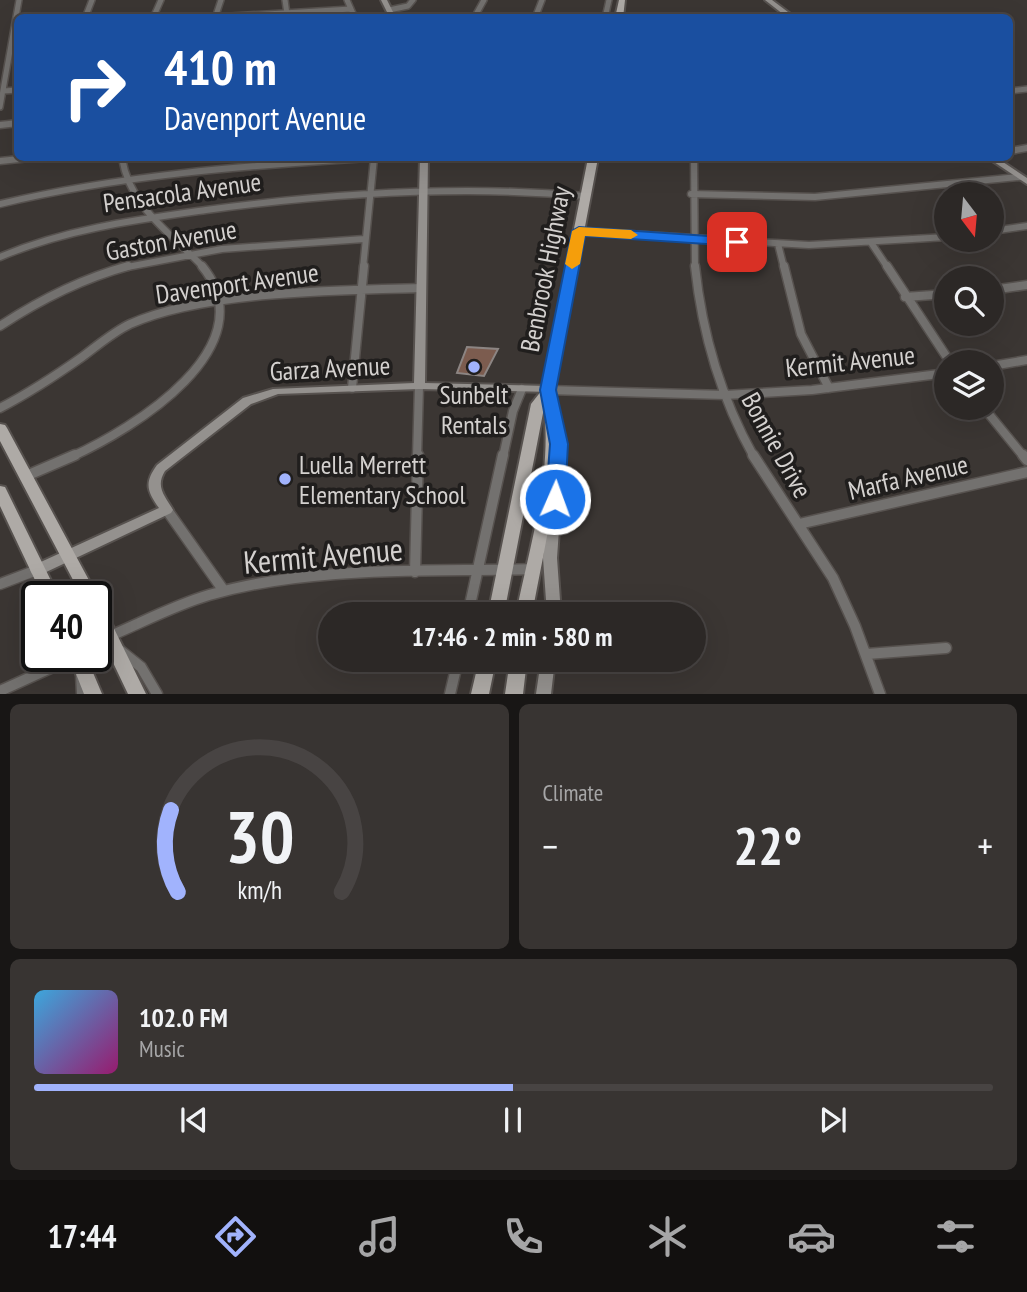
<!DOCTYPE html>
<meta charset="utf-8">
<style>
body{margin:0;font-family:"PT Sans Narrow",sans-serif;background:#383432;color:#f1f3f6;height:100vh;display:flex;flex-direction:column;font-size:26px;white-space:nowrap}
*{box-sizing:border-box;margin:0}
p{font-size:23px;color:#a6a6a7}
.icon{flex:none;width:38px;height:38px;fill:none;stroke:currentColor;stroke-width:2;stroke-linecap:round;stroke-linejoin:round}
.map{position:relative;height:694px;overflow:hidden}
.details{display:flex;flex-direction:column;gap:10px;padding:10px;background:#181615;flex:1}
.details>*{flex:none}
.hud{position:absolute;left:14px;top:14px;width:999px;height:147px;border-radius:10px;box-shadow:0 7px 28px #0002,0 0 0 2px #484443;background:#1a4fa0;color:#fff;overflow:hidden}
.needle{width:46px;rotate:164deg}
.buttons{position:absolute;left:934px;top:182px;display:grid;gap:14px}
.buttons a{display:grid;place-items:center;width:70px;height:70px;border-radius:50%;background:#2c2826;box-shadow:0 7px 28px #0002,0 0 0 2px #484443;font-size:35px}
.speed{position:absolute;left:21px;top:581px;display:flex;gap:14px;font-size:35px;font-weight:700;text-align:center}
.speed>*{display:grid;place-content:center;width:91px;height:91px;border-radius:50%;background:#2c2826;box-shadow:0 7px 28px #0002,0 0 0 2px #484443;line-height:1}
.speed .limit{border:4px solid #111;border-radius:10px;background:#fff;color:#111}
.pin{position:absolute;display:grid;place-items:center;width:60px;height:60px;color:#fff;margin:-30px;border-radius:14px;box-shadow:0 4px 10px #0006}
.me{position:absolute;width:77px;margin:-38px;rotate:2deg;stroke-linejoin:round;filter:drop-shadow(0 0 5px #0008)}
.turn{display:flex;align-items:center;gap:24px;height:147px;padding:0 35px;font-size:32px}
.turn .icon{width:91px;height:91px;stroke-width:2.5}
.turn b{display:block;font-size:49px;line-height:60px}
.big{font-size:52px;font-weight:600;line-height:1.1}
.details .tile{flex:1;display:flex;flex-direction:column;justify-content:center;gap:10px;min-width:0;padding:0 24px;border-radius:10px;background:#383432}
.details .dial{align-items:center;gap:0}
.dial svg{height:182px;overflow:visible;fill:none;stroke:#484443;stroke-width:7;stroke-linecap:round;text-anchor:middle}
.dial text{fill:#f1f3f6;stroke:none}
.song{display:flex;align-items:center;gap:21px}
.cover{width:84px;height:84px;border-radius:10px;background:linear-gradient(135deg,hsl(200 70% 55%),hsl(320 70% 35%))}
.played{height:7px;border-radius:4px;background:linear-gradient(90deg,#a1b3fd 50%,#484443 50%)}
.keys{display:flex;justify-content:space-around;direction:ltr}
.heat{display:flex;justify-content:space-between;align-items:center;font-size:38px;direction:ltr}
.details .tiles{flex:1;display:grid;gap:10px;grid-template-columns:1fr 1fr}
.tile:last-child{grid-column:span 2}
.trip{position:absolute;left:318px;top:602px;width:388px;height:70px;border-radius:35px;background:#2c2826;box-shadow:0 7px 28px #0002,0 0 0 2px #484443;font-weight:600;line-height:70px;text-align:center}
.dock{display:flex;height:112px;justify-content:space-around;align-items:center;background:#12100f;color:#a6a6a7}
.dock .icon{width:49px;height:49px}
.dock .on{color:#a1b3fd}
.dock b{font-size:32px;color:#f1f3f6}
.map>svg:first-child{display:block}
.building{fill:#7c5c4f;stroke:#8c8583;stroke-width:2}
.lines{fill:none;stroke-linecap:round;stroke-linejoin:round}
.street-far3-casing{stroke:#57524f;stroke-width:8}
.street-far2-casing{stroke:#57524f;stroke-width:9}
.street-far1-casing{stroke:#57524f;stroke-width:11}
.street-casing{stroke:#57524f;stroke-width:13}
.secondary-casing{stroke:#57524f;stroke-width:4}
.primary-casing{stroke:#57524f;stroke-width:4}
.street-far3{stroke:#73716f;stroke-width:5}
.street-far2{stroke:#73716f;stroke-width:6}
.street-far1{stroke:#73716f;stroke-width:8}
.street{stroke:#73716f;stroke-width:10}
.secondary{fill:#94918e;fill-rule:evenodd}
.primary{fill:#aeaaa6;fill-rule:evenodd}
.route{fill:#1a73e8;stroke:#114b97;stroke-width:2}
.slow{fill:#f59e0b}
.poi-dot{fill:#a1b3fd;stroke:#201e1d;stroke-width:2.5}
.labels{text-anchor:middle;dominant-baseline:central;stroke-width:7;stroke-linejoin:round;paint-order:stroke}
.street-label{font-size:26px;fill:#d4d1cf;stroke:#201e1d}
.poi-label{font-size:26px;fill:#d4d1cf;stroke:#201e1d}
.near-street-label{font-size:32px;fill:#d4d1cf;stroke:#201e1d}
</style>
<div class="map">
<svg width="1027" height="694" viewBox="0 0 1027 694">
<rect width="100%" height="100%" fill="#3b3633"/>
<path class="building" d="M 467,347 L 498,349 L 484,376 L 457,373 Z"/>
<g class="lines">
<defs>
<path id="street-far3" d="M 285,0 L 287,14
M 347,0 L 355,18
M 389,10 L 408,6 L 413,0
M 215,17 L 351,9
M 85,18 L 92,0
M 153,18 L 161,0
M 215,18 L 221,0
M 474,18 L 484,0
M 535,18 L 542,0
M 605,18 L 609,0
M 3,91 L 18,90
M 1010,91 L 1027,89
M 0,107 L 19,0"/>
<path id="street-far2" d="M 0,125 L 18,123
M 1010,151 L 1027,148
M 122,158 C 130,208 171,233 204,268
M 694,158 L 695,268
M 760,158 L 785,158
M 0,161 L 29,158
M 691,194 L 815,197 L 1019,177
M 0,204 C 120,175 244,166 367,158
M 579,231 L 809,245 L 947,237
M 992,231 L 1027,226
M 778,244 L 784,268
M 872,244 L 888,268
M 0,257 C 66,229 135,220 206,210 C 332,193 459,185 586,196
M 122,268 L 222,249 L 364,239
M 363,268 L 374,158"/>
<path id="street-far1" d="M 695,266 C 702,333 721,398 754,457
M 784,266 L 801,334 L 829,388
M 887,266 L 950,362
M 992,290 L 1027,285
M 905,297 L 947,294
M 0,326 C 41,299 81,279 128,266
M 992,366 L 1027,360
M 352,388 L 364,266
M 548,390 L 725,395 L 812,390 L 947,373
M 0,408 C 29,393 55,376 82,357 C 97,346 113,332 130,324 C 203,291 340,290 421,288
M 984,408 L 1024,457
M 71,457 C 133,429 268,347 202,266
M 417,457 L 419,386
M 503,457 L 513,411 L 522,389"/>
<path id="street" d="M 753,455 L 833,578 L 855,626 L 880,694
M 1023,455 L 1027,460
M 26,476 L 75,455
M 167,510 L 224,591
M 799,524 L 1027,472
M 415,572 L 418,455
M 0,584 L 37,570
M 468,614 L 503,455
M 110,636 C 143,622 175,605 209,595 C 313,565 427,572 534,569
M 121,651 L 141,667 L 157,694
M 867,654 L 946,648
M 81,675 L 82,694
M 0,691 L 77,656
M 450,694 L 458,660"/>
<path id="secondary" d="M 381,0 L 387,0 L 396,18 L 390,18 Z
M 765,0 L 772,0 L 796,18 L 788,18 Z
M 420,158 L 428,158 L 425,383 L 548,386 L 552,388 L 554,390 L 552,392 L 419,389 L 278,394 L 251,404 L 165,471 C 155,487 165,496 173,510 L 171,513 L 42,574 L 37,575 L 32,574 L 30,570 L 32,566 L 159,508 C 147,491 144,483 157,465 L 243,398 L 273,389 L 414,383 Z
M 988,158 L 997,158 L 1027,178 L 1027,184 Z
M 554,418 L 560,422 L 565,444 L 557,558 L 561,614 L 547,614 L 543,558 L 553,444 L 548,422 Z
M 541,660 L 555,660 L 551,694 L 536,694 Z"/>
<path id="primary" d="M 619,0 L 625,0 L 623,18 L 615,18 Z
M 588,158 L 598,158 L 554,390 C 565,467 546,539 532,614 L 516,614 C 529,548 552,477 544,408 L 504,614 L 488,614 L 531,404 L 542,390 Z
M 0,424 L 5,425 L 7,428 L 98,597 L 96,600 L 96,597 L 82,597 L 0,441 Z
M 0,486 L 5,487 L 7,491 L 59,597 L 43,597 L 0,506 Z
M 96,603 L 102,604 L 146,694 L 128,694 L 96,627 Z
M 69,656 L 86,656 L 102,694 L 84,694 Z
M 479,660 L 496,660 L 489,694 L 471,694 Z
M 510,660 L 527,660 L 523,694 L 505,694 Z"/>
</defs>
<use href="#street-far3" class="street-far3-casing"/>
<use href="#street-far2" class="street-far2-casing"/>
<use href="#street-far1" class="street-far1-casing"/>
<use href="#street" class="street-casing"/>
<use href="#secondary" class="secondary-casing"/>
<use href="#primary" class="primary-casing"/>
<use href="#street-far3" class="street-far3"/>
<use href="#street-far2" class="street-far2"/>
<use href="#street-far1" class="street-far1"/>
<use href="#street" class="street"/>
<use href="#secondary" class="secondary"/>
<use href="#primary" class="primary"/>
</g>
<path class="route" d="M 579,227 L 737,238 L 744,242 L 737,246 L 585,236 L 556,390 L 568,444 L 565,499 L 555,506 L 546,499 L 550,444 L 540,390 L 572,231 Z"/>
<path class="slow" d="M 579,227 L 631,230 L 638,235 L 631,239 L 585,236 L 580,264 L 572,269 L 565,264 L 572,231 Z"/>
<g class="poi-dot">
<circle cx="474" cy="367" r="7"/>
<circle cx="285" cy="479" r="7"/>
</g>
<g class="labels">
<g class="street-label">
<text transform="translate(182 192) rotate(-8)">Pensacola Avenue</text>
<text transform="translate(171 240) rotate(-10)">Gaston Avenue</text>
<text transform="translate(545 269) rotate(-79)">Benbrook Highway</text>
<text transform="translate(237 283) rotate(-8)">Davenport Avenue</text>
<text transform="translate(850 361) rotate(-6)">Kermit Avenue</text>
<text transform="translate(330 368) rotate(-3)">Garza Avenue</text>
<text transform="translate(777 445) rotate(61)">Bonnie Drive</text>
<text transform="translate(908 477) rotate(-13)">Marfa Avenue</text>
</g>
<g class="poi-label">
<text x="474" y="394">Sunbelt<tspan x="474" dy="30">Rentals</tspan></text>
<text x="299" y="464" text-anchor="start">Luella Merrett<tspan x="299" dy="30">Elementary School</tspan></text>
</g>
<g class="near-street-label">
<text transform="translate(323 555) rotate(-5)">Kermit Avenue</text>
</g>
</g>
</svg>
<div class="buttons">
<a><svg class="needle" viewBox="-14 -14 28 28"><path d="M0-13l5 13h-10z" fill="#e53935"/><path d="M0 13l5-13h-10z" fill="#a6a6a7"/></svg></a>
<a><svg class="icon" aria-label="search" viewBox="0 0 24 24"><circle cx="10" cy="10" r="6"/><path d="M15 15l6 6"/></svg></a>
<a><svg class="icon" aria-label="layers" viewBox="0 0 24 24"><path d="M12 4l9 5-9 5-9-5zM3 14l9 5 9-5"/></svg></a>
</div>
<div class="speed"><div class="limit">40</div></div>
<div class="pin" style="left:737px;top:242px;background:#d93025"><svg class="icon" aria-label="arrive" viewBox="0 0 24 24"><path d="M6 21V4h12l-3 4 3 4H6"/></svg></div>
<svg class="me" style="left:555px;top:499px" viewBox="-20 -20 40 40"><circle r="17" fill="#1a73e8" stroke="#fff" stroke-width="3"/><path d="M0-11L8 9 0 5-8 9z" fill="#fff"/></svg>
<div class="trip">17:46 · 2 min · 580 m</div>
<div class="hud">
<div class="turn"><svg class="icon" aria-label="right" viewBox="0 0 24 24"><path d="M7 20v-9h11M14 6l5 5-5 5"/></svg><div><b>410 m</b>Davenport Avenue</div></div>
</div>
</div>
<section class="details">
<div class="tiles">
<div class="tile dial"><svg viewBox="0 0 100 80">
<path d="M14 69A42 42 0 1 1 86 69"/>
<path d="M14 69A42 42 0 0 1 11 33" stroke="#a1b3fd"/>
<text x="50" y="56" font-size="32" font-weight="700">30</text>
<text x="50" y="72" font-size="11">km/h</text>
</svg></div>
<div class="tile"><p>Climate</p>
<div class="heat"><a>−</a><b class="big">22°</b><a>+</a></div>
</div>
<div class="tile">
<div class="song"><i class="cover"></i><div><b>102.0 FM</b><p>Music</p></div></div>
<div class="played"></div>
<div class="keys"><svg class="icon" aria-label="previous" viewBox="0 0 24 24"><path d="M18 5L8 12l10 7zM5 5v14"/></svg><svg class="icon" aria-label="pause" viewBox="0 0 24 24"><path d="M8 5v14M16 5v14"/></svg><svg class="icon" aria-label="next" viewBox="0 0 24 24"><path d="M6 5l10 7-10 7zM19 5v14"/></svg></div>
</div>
</div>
</section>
<nav class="dock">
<b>17:44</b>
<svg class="icon on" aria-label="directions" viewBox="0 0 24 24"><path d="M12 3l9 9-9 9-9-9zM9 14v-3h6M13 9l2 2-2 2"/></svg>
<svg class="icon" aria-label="music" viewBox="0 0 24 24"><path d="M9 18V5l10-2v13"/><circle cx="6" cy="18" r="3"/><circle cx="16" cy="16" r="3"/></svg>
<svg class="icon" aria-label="phone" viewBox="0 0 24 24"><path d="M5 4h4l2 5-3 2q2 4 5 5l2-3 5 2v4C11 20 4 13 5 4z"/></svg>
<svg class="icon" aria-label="climate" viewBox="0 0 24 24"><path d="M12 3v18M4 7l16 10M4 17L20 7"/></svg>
<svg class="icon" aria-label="car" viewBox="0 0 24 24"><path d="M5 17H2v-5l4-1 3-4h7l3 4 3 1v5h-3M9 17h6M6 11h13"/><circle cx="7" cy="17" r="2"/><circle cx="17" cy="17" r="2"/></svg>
<svg class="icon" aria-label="filters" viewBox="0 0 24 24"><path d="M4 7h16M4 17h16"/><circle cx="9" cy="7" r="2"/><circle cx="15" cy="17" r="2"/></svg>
</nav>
